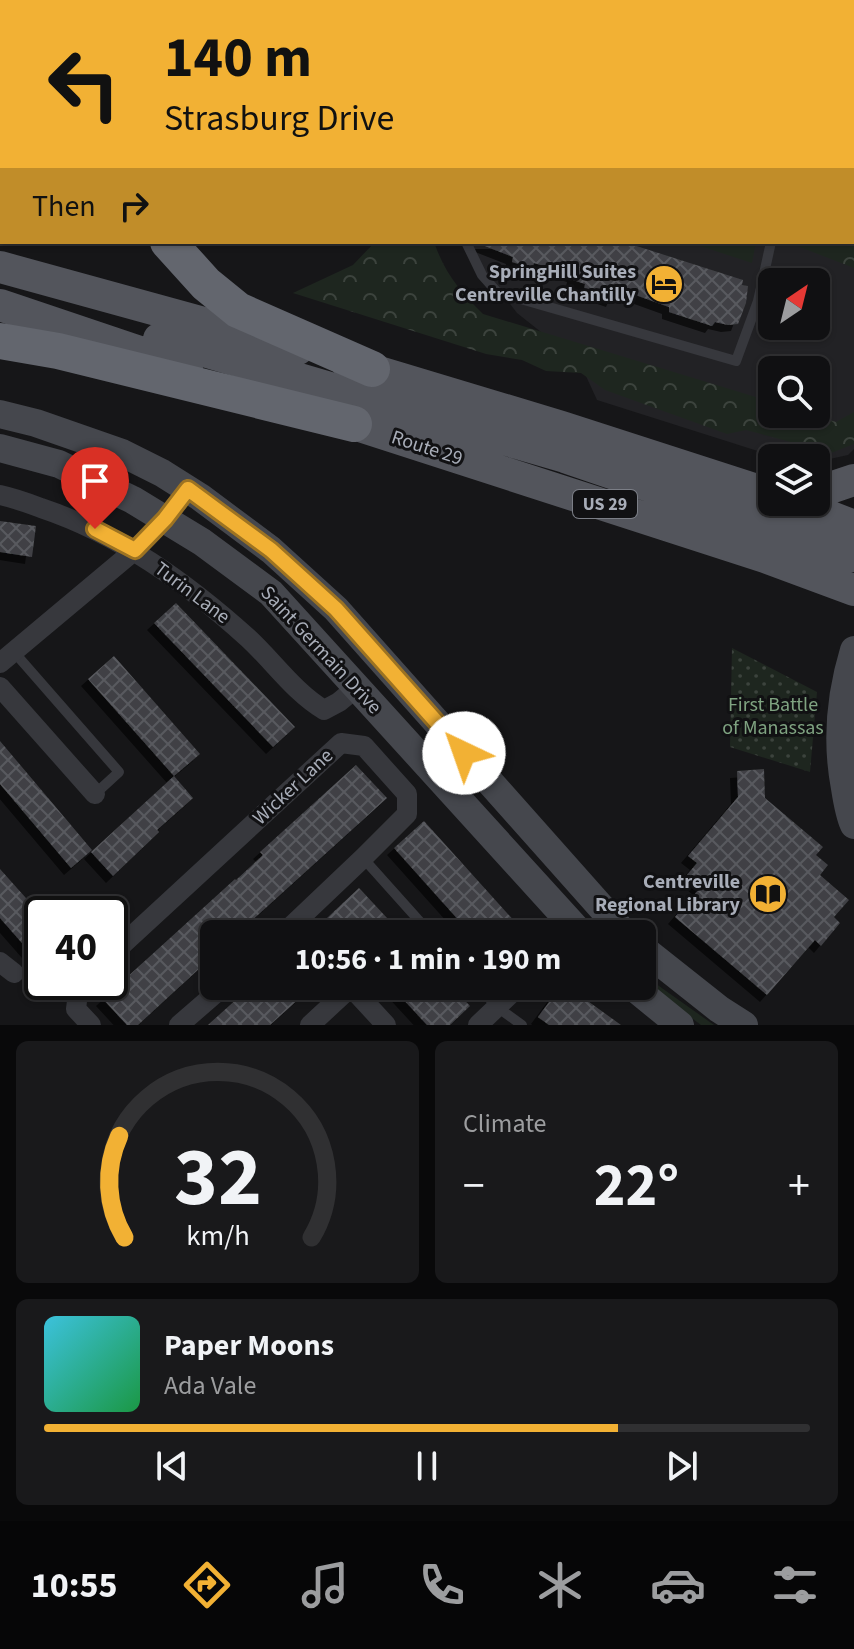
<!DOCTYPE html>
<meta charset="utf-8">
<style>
body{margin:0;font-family:"Source Sans 3",sans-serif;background:#19191b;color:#f1f3f6;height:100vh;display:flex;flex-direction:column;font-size:30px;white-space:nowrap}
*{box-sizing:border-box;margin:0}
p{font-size:26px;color:#9c9d9f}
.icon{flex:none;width:44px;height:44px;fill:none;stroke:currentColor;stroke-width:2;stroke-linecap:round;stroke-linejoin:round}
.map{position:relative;height:1025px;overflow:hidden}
.details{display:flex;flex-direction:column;gap:16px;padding:16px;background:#09090a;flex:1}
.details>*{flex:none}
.hud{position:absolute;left:0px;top:0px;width:854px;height:244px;box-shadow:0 2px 6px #0004,0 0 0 2px #303032;background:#f2b134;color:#111;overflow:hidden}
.needle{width:52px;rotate:35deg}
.fabs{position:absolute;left:758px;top:268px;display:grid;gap:16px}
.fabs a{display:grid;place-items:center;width:72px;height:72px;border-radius:12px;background:#101012;box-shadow:0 2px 6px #0004,0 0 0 2px #303032;font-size:40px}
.speed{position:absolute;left:24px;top:896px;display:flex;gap:16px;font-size:40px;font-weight:700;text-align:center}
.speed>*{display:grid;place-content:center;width:104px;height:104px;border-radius:50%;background:#101012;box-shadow:0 2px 6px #0004,0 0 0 2px #303032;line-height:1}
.speed .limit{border:4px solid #111;border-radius:12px;background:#fff;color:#111}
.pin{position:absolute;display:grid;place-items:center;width:68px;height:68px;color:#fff;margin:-82px -34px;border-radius:50% 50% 50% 0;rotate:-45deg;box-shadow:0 0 8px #0007}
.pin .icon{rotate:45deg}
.me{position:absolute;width:88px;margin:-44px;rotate:318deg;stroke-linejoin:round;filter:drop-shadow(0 0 6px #0008)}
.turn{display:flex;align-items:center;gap:28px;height:168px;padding:0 32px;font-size:36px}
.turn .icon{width:104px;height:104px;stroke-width:2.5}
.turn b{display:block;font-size:56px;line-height:68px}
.then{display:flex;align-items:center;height:76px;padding:0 32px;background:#0003;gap:16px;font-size:30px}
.big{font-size:60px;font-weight:700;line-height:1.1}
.details .card{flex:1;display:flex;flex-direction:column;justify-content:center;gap:12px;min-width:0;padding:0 28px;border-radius:12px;background:#19191b}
.details .dial{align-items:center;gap:0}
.dial svg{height:208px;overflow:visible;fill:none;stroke:#303032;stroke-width:7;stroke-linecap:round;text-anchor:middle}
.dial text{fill:#f1f3f6;stroke:none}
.song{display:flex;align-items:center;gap:24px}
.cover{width:96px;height:96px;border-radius:12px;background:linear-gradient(135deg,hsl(190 70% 55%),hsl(140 70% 35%))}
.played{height:8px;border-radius:4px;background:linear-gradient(90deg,#f2b134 75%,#303032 75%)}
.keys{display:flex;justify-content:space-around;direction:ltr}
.heat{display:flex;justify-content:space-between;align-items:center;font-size:44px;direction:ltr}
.details .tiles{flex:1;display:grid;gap:16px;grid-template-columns:1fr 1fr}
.card:last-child{grid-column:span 2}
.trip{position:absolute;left:200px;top:920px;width:456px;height:80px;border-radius:12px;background:#101012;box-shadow:0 2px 6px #0004,0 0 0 2px #303032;font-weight:700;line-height:80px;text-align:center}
.dock{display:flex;height:128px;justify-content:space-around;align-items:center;background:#060607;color:#9c9d9f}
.dock .icon{width:56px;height:56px}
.dock .on{color:#f2b134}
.dock b{font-size:36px;color:#f1f3f6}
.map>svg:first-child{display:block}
.built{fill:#222225;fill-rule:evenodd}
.grass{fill:#1e261f}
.forest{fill:url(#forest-crowns)}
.park{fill:url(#park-dots)}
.water{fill:#2c353c}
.building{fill:url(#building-cross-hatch);filter:url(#shadow)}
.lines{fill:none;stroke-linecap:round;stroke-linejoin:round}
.lane{stroke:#37383d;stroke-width:10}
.street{stroke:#37383d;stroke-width:20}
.secondary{stroke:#45474d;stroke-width:28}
.primary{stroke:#53555c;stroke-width:32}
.highway{stroke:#63666e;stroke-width:36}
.route-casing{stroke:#9d7322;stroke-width:20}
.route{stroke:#f2b134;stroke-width:14}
.labels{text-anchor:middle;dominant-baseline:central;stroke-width:6;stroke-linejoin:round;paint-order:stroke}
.shield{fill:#111113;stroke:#7b7e86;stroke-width:2}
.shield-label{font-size:18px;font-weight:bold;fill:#a8adb8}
.poi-label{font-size:20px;font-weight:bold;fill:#a8adb8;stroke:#111113;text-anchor:end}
.street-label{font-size:20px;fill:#a8adb8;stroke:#111113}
.park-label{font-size:20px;fill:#7fa381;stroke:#111113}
</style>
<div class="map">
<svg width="854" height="1025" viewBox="0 0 854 1025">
<defs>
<pattern id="forest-crowns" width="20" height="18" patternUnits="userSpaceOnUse" patternTransform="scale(2)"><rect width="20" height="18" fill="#1e261f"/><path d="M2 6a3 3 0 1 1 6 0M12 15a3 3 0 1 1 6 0" fill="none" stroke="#3c433d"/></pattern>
<pattern id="park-dots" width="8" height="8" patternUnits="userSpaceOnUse" patternTransform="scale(2)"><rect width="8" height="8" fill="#1e261f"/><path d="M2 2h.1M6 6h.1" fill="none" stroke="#3c433d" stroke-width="1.8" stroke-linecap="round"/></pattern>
<pattern id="building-cross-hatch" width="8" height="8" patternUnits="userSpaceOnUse" patternTransform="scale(2)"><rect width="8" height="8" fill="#404145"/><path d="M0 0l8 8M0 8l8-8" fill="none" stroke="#595a5e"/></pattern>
<filter id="shadow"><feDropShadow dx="-7" dy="7" stdDeviation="0" flood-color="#0009"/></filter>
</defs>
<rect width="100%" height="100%" fill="#161618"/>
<path class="built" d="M 854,222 L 854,449 L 848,455 L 816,462 L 816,458 L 780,458 L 597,400 L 580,363 L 517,313 L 463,242 L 852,242 ZM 772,282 L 816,282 L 816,326 L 772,326 ZM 772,370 L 816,370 L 816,414 L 772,414 Z"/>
<path class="grass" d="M 642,972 L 659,986 L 714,1025 L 701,1025 L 642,981 Z"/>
<path class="forest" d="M 369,0 L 610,0 L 609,2 L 368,2 Z
M 852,195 L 854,196 L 854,268 L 787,242 L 852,242 Z
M 375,242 L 434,242 C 445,274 460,291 483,314 L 772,402 L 772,414 L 810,414 L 836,422 L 854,412 L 854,444 L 831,453 L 746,430 L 727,434 L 605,390 L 581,373 L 546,371 L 522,360 L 486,354 L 293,293 L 353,265 Z
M 688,242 L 756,242 L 752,263 Z"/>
<path class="park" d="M 732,648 L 817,692 L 810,772 L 730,747 Z"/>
<path class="water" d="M 610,0 L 742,0 L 743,2 L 609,2 Z"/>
<path class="building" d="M 478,242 L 624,242 L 743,280 L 742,285 L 748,286 L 746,303 L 738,324 L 728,325 L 715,322 L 712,326 L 669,312 L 669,307 L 630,293 L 627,297 L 616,293 L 613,300 L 584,290 L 585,284 L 573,280 L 574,275 L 534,263 L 532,268 L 512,262 L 513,257 L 477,243 Z
M 0,521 L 36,526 L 32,557 L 0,552 Z
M 176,603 L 295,727 L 273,747 L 154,623 Z
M 114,656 L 200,754 L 174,776 L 88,679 Z
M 0,741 L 92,850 L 71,868 L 0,784 Z
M 356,765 L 387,798 L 237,934 L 214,934 L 214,955 L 138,1025 L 127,1025 L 103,999 L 235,879 L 236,880 L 263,855 L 260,852 Z
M 764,769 L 765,798 L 823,847 L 816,855 L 828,865 L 820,875 L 849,900 L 834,917 L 840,923 L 821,946 L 815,940 L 767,995 L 675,917 L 700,888 L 686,876 L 697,863 L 688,856 L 738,797 L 737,771 Z
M 174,776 L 193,798 L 157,830 L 159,832 L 113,876 L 91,852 Z
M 424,821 L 526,934 L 471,934 L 394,848 Z
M 0,869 L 42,916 L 42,940 L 29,951 L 0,918 Z
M 359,888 L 402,934 L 342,934 L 327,918 Z
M 251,986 L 313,986 L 270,1025 L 208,1025 Z
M 391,986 L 451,986 L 470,1006 L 450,1025 L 427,1025 Z
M 561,986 L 567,986 L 621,1025 L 549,1025 L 538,1017 Z"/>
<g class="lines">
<path class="lane" d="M 852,64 L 854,62
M 466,242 L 482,275 L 497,292 L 736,361 L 758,301 L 771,242
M 14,652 L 119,772 L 95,794
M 363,858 L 431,934
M 478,986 L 497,1007 L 522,1025"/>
<path class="street" d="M 0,495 C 14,498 28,503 41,508 C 119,534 187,583 248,638 C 273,661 294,692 324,710 L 339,702 L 357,687
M 0,663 L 135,550 L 165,519 L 188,489
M 0,687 L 95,794
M 110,956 L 341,743 L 364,746 L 407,794 L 407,814 L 363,858 L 283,934
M 0,962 L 14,973
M 82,982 L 79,985 L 76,1009 L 91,1025
M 350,986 L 386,1025
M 179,1025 L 224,986
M 310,1025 L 351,987
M 478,1025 L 519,986"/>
<path class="secondary" d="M 0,414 L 36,423 L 122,453 L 162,473 L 200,497 L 271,550 L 336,609 L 625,934
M 0,448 L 59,464 L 133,500 L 202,542 L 271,593 L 581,934
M 854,650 C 840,696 836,741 845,788 C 847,801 849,814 854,825
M 642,948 L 719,1009 L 744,1025
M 632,986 L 680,1025"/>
<path class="primary" d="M 0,267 L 298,349
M 0,305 L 187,368
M 159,339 L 180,344 L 565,457 L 854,556
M 346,362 L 562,427 L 772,495
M 329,416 L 765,557 L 854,590
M 816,488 L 830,488 L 854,480
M 792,502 L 854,526"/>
<path class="highway" d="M 28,2 L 33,0
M 202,2 L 205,0
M 0,12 L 2,11
M 0,139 L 2,137
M 168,242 L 206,284 L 238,310 L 372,369
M 0,341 L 58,351 L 354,424"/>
</g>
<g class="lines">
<defs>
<path id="route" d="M 95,529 L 135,550 L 165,519 L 188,489 L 271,550 L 336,609 L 464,753"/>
</defs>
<use href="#route" class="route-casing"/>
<use href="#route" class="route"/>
</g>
<defs>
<symbol id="hotel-disc" viewBox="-11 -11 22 22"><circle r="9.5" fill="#f2b134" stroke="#111113"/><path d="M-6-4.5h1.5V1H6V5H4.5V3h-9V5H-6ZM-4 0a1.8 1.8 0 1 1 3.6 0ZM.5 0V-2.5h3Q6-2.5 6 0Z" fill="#111"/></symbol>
<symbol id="library-disc" viewBox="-11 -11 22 22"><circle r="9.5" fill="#f2b134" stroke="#111113"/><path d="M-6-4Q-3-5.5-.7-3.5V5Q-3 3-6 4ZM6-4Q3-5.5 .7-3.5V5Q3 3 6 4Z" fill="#111"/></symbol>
</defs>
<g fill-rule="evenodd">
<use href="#hotel-disc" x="642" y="262" width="44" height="44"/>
<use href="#library-disc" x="746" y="872" width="44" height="44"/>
</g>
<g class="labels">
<rect class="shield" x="573" y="490" width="64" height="28" rx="6"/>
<g class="shield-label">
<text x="605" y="504">US 29</text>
</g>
<g class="poi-label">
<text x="636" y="272">SpringHill Suites<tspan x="636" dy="23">Centreville Chantilly</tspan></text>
<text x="740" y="882">Centreville<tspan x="740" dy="23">Regional Library</tspan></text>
</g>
<g class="street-label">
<text transform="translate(427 448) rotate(18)">Route 29</text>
<text transform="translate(192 593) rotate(37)">Turin Lane</text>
<text transform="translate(321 650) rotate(47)">Saint Germain Drive</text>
<text transform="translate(293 787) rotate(-43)">Wicker Lane</text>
</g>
<g class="park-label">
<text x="773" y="705">First Battle<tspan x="773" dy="23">of Manassas</tspan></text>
</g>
</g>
</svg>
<div class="fabs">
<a><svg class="needle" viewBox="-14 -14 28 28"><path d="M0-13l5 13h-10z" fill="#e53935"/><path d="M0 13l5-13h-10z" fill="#9c9d9f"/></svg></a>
<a><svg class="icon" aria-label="search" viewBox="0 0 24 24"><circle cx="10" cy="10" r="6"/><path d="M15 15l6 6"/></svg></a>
<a><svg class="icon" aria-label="layers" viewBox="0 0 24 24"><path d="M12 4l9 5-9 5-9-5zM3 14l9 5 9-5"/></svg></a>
</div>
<div class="speed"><div class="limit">40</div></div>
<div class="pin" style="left:95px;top:529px;background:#d93025"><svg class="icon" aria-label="arrive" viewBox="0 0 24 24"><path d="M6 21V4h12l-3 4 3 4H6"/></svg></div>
<svg class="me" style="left:464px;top:753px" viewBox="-20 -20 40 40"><circle r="19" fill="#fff"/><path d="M0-13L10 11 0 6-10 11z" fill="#f2b134"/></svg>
<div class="trip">10:56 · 1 min · 190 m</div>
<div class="hud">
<div class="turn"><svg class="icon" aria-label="left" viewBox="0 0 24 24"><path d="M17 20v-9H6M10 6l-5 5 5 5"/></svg><div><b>140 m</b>Strasburg Drive</div></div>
<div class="then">Then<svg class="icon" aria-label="right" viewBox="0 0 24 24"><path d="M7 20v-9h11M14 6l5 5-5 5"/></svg></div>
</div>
</div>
<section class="details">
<div class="tiles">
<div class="card dial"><svg viewBox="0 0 100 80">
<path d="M14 69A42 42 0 1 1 86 69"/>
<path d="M14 69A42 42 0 0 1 12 30" stroke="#f2b134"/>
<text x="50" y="56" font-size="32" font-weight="700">32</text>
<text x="50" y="72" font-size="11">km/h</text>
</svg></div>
<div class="card"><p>Climate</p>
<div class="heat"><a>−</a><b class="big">22°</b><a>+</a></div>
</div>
<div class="card">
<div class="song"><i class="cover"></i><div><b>Paper Moons</b><p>Ada Vale</p></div></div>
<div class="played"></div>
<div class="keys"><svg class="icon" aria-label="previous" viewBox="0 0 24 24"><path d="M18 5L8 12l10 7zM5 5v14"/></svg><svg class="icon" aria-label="pause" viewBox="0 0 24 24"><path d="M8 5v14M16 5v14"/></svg><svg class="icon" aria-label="next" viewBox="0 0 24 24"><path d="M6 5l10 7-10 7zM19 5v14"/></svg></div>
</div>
</div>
</section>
<nav class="dock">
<b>10:55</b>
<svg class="icon on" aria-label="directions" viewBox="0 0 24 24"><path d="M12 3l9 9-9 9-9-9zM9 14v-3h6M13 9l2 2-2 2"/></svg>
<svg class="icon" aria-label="music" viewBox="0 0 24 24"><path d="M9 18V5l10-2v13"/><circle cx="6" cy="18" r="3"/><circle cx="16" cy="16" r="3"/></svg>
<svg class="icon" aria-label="phone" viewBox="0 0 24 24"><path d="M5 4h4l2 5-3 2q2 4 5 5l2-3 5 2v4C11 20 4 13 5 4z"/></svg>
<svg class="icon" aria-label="climate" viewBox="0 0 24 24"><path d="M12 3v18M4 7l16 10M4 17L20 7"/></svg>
<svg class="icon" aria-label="car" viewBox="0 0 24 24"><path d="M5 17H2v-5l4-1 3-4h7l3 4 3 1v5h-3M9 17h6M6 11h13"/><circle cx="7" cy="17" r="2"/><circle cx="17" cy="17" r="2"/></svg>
<svg class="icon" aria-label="filters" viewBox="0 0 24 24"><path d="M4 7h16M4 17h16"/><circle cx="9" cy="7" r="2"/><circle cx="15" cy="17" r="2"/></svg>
</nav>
